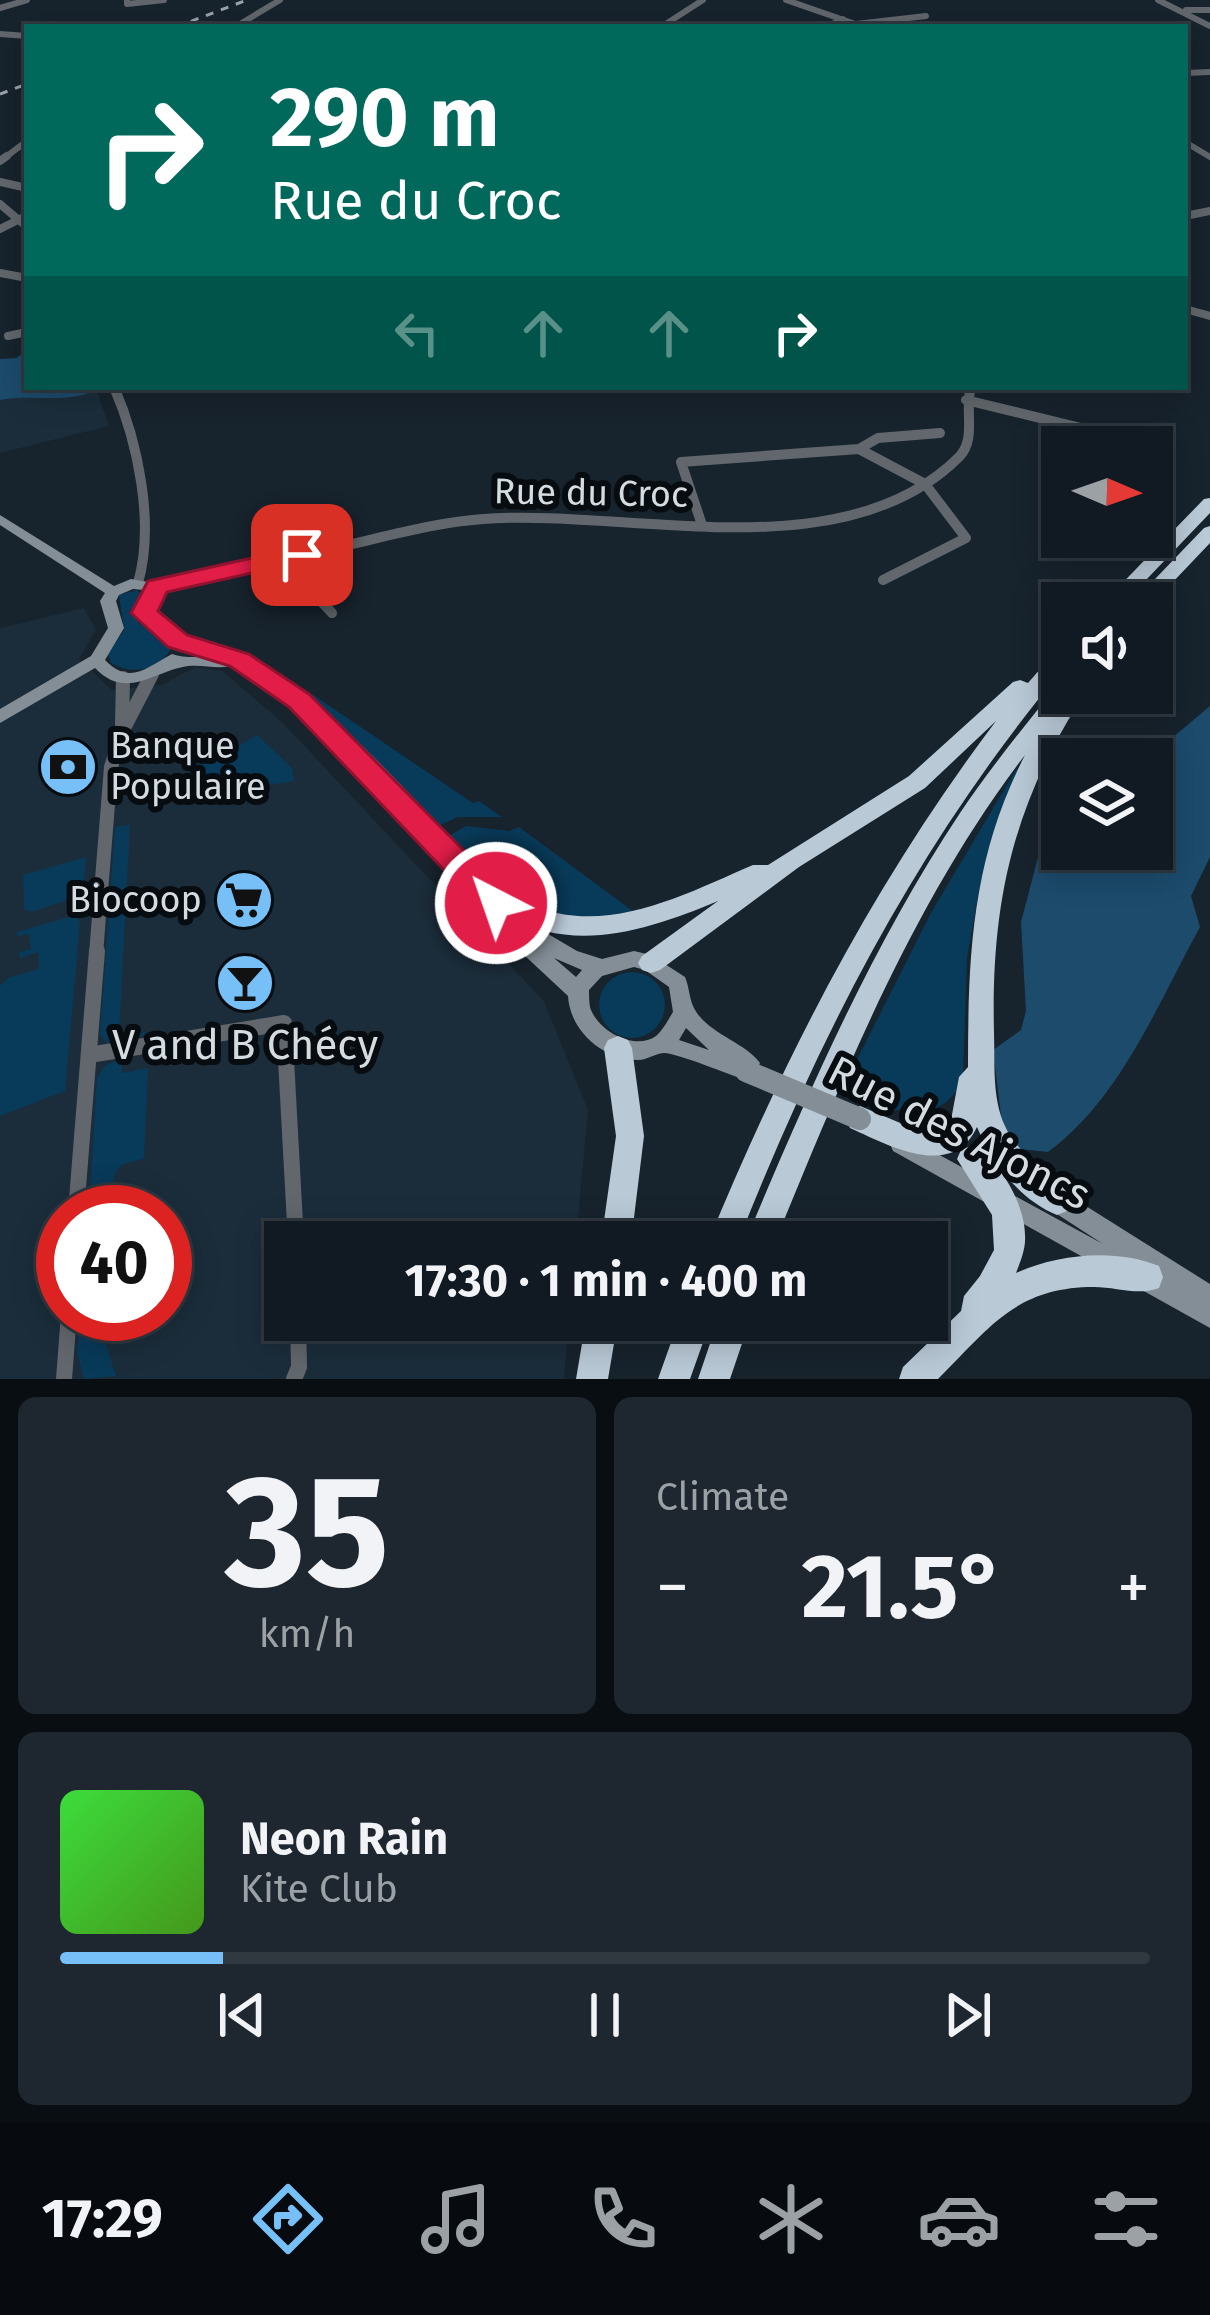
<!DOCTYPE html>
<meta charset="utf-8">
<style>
body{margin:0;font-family:"Fira Sans",sans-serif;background:#1e272f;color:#f1f3f6;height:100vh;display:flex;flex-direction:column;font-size:45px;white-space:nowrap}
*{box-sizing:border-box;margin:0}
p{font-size:39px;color:#9ca1a5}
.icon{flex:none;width:66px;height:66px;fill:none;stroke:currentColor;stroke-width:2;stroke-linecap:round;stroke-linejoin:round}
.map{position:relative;height:1379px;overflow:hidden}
.side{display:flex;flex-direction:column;gap:18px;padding:18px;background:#090e13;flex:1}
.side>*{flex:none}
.hud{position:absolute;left:24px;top:24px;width:1164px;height:366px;border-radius:0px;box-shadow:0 6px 30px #0003,0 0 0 3px #303840;background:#00695c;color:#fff;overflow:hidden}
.needle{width:78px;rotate:92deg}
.controls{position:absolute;left:1041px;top:426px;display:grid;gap:24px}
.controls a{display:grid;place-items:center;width:132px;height:132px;border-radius:0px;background:#111a22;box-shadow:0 6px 30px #0003,0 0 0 3px #303840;font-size:60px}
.speed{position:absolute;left:36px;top:1185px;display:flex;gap:24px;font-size:60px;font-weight:700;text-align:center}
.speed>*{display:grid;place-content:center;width:156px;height:156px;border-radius:50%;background:#111a22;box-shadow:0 6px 30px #0003,0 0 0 3px #303840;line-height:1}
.speed .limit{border:18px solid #d22;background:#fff;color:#111}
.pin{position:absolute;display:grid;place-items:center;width:102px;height:102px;color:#fff;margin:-51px;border-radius:24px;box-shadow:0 6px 18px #0006}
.me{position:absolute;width:132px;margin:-66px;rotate:319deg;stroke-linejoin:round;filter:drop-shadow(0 0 9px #0008)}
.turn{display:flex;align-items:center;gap:42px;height:252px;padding:0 48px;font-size:54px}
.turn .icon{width:156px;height:156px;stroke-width:2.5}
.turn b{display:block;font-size:84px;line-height:102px}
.lanes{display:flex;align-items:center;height:114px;padding:0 48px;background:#0003;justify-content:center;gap:60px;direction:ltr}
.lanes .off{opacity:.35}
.big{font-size:90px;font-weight:700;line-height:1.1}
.side .widget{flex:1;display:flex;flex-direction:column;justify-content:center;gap:18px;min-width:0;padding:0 42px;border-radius:18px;background:#1e272f}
.side .dial{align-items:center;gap:0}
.dial b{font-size:156px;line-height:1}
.song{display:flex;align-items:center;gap:36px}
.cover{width:144px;height:144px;border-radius:18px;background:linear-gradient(135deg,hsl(120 70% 55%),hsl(100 70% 35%))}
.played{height:12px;border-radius:6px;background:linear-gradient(90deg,#77c0f7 15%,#303840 15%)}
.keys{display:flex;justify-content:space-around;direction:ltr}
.heat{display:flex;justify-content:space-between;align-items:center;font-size:66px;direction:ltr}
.side .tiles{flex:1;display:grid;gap:18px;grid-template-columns:1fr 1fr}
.widget:last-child{grid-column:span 2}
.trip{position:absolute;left:264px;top:1221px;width:684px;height:120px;border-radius:0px;background:#111a22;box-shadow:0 6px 30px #0003,0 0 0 3px #303840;font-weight:700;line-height:120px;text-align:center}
.menu{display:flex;height:192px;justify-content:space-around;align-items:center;background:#070a0e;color:#9ca1a5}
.menu .icon{width:84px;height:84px}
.menu .selected{color:#77c0f7}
.menu b{font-size:54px;color:#f1f3f6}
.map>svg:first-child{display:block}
.built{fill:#1b2d3b;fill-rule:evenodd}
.green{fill:#083a59}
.forest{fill:#1c4b6c}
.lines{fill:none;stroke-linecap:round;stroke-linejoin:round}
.street-far4{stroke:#61676c;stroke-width:6}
.street-far3{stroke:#61676c;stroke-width:8}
.street-far2{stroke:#61676c;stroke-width:10}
.street-far1{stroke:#61676c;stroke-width:14}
.street{stroke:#61676c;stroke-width:16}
.secondary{fill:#848e97;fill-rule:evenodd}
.highway{fill:#b9c9d6;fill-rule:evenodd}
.rail{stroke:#9aa3aa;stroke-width:3;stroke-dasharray:8 8;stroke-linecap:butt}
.secondary-bridge{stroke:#848e97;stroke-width:22}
.route{fill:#e11d48;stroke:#92132f;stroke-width:3}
.labels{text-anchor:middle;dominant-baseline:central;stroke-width:12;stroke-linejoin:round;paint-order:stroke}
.street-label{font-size:36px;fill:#d4dce2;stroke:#070c10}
.poi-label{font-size:36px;fill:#d4dce2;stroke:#070c10;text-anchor:start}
.near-poi-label{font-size:42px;fill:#d4dce2;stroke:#070c10}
.near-street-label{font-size:42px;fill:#d4dce2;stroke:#070c10}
</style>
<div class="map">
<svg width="1210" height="1379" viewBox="0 0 1210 1379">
<rect width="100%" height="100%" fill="#17232d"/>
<path class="built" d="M 97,391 L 109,426 L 0,453 L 0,395 Z
M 84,608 L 96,630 L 79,659 L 112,690 L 162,685 L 195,667 L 222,671 L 282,722 L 544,1001 L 588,1110 L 576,1242 L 285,1242 L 285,1320 L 569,1320 L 564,1379 L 0,1379 L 0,628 ZM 63,1212 L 165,1212 L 165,1314 L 63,1314 Z"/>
<path class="green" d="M 137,590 L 142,595 L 138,623 L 164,638 L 171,649 C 159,670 132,676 111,663 L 108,654 L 124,630 L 119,595 Z
M 312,694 L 473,803 L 479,801 L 502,817 L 458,817 L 436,827 L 306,697 Z
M 257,735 L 292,768 L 294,781 L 190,797 L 190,760 L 222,756 Z
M 1017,768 L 1019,774 L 979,890 L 967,958 L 963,1080 C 937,1133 885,1108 841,1091 L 932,911 Z
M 130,825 L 119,1035 L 168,1030 L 107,1043 L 100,1035 L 115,827 Z
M 466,826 L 509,831 L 519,827 L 637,914 L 559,920 L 495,887 L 447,837 Z
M 86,857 L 83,895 L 31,912 L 24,909 L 23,875 Z
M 69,917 L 77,917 L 80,923 L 65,1091 L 0,1116 L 0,986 L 8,978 L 39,969 L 38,952 L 20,958 L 19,952 L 31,949 L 29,934 L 17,936 L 17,932 Z
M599 1005a33 33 0 1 1 66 0a33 33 0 1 1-66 0Z
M 122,1059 L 122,1073 L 148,1068 L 144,1159 C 104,1166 120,1175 108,1201 L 90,1194 L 97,1077 L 106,1065 Z
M 80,1314 L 104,1314 L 105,1341 L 116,1376 L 84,1379 L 77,1353 Z"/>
<path class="forest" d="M 27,349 L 27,387 L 97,387 C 78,406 31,393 0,400 L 0,359 L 17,358 Z
M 1210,706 L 1210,857 L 1191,896 L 1200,927 C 1157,1005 1121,1098 1048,1152 L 1020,1149 L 1003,1132 L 993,1050 L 1021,1030 L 1026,1011 L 1021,922 L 1046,827 L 1062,812 L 1062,849 L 1152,849 L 1152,759 L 1147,759 Z"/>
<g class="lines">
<path class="street-far4" d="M 127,0 L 127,4 L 164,0
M 786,0 L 864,27
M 1158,0 L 1210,26
M 0,8 L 27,0
M 1186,10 L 1210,10
M 856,24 L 926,16
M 235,27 L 280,0
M 661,27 L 703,0
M 826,27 L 843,19
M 0,34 L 27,36
M 1185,73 L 1210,72
M 1185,142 L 1210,157
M 3,159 L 27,141"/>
<path class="street-far3" d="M 0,161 L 7,156
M 0,182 L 27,188
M 0,204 L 27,227
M 1185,216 L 1210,211
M 0,229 L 26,216
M 0,273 L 27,278
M 1185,309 L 1210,316
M 8,336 L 27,332"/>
<path class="street-far2" d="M 114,387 C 138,442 155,524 138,583
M 966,400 L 1085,429
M 859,449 L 878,438 L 940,433
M 702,525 L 681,462 L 859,449 L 925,484 L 966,538 L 883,580
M 302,555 L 319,599 L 332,613
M 152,589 C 207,571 264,562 321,551 C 375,540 428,523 483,519 C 628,508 843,573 959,457 C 977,439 964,409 971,387"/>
<path class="street-far1" d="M 122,724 L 123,678
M 96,954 L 111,767 L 123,730 L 152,674"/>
<path class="street" d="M 89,1055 L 284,1023 L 296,1242
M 76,1212 L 97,951
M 64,1379 L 69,1314
M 294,1379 L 299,1367 L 298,1320"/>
<path class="secondary" d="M 0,515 L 114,586 L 131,579 L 154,583 L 161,593 L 152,612 C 174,637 205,640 235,651 C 249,657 263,665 275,674 C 349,724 410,794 470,860 L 472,865 L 467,871 L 492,897 L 502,898 L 538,928 L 577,951 L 602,959 L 634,951 L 651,955 L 685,977 C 689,986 689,997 693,1006 C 705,1033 744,1041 760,1063 L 754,1078 L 746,1080 C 727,1074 682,1055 665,1053 C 656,1053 647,1060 638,1060 C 603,1060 570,1031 568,996 L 508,940 L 505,934 L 510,928 L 502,921 L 490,920 L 442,869 L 440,864 L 446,858 C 383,787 317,713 235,664 C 222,671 204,664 188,666 C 153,671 127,701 95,668 L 0,723 L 0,709 L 91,656 L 108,628 L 100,601 L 105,593 L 0,525 ZM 133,589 L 144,590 L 145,593 L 136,613 C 158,641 186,647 218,657 C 203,656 185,659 172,654 C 147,667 130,686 105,660 L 124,628 L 116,601 L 119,595 ZM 554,958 L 582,970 L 576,977 ZM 634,967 L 645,970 L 669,987 L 673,1012 C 668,1020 663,1030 656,1036 C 635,1051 600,1032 591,1010 C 589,1006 589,994 589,990 L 602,976 ZM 686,1028 L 709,1050 L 679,1040 Z
M 901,1134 L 1103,1244 L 1046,1207 L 1042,1199 L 1046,1191 L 1054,1188 L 1062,1191 L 1210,1284 L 1210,1328 L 893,1151 L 890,1144 L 893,1137 Z"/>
<path class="highway" d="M 1210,498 L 1210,513 L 1124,603 L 1103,603 L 1204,499 Z
M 1210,526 L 1210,543 L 1152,604 L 1132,603 L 1204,528 Z
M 1062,650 L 1062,670 C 917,845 821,1032 738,1242 L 708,1242 C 786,1054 873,884 996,721 L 925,788 L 799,867 L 660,970 L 651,973 L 642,970 L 638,963 L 642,956 L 718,901 C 651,929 570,957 502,912 C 481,898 464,879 446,862 L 442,856 L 446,850 L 454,847 L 462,850 C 483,868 503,891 528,903 C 603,939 685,894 753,865 L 768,865 L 909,776 L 1013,682 L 1020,680 L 1028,683 L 1055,652 Z
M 1062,686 L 1062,693 L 1073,693 L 1068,700 L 1076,707 C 1010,814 991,910 994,1034 C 995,1064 992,1098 1005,1126 C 1019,1159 1060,1175 1072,1201 L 1067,1211 L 1057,1215 C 1020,1200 992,1163 977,1127 C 952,1181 888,1145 850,1128 L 846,1119 L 850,1110 L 860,1106 L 905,1125 L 938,1131 L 951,1120 L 959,1077 L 968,1067 C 968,953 972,858 1025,755 C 914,900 844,1074 775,1242 L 745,1242 C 807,1095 871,947 960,813 C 989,770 1022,729 1055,688 Z
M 618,1036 L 628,1040 L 632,1048 L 644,1136 L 631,1242 L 601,1242 L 616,1136 L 604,1048 L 608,1040 Z
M 971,1146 C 999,1157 1025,1205 1025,1235 C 1026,1248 1021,1260 1016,1273 C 1058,1254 1115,1248 1159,1266 L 1163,1277 L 1159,1288 C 1139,1296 1116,1287 1094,1287 C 1016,1287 989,1328 938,1379 L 899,1379 L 903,1367 L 961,1311 L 964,1296 L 980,1276 L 994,1250 L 992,1215 L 957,1159 L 961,1150 Z
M 586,1320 L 618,1320 L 608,1379 L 576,1379 Z
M 679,1320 L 711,1320 L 690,1379 L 658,1379 Z
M 718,1320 L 750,1320 L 730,1379 L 698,1379 Z"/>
<path class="rail" d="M 176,27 L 247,0
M 0,94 L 27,84"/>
<path class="secondary-bridge" d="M 746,1071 L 860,1119"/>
</g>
<path class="route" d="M 302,547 L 314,555 L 310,560 L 167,592 L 158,611 L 187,635 L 249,654 L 309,694 L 507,894 L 512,903 L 507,912 L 496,916 L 484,912 L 289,707 L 230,666 L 168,647 L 131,613 L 148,581 Z"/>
<defs>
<symbol id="bank-disc" viewBox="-11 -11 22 22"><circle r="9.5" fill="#77c0f7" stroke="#070c10"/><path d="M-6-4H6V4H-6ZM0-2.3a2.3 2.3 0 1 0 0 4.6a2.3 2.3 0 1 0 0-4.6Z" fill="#111"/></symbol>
<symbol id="supermarket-disc" viewBox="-11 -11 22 22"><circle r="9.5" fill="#77c0f7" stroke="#070c10"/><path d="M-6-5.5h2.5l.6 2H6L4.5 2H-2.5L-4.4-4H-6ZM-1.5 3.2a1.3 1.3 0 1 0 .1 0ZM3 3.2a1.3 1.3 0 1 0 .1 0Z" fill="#111"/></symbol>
<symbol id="bar-disc" viewBox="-11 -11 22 22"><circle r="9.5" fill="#77c0f7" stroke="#070c10"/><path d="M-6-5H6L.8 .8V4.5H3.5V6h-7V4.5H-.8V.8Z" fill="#111"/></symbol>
</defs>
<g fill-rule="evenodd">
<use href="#bank-disc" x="35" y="734" width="66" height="66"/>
<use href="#supermarket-disc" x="211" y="867" width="66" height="66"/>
<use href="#bar-disc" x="212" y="950" width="66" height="66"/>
</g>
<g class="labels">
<g class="street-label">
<text transform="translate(591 493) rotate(1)">Rue du Croc</text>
</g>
<g class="poi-label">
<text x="110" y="746">Banque<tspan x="110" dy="41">Populaire</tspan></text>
<text x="202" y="900" text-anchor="end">Biocoop</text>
</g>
<g class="near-poi-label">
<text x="245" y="1045">V and B Chécy</text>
</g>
<g class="near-street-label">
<text transform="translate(959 1133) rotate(27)">Rue des Ajoncs</text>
</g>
</g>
</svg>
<div class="controls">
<a><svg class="needle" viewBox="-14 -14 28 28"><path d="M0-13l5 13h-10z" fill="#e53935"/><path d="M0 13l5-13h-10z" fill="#9ca1a5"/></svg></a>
<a><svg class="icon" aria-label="sound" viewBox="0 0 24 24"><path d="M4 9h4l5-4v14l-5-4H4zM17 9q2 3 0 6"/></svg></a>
<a><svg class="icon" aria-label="layers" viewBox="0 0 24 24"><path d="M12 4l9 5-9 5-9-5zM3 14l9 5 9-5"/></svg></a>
</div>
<div class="speed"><div class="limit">40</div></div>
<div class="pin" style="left:302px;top:555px;background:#d93025"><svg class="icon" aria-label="arrive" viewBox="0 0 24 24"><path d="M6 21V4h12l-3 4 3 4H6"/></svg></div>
<svg class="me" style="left:496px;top:903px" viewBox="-20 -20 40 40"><circle r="17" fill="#e11d48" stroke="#fff" stroke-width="3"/><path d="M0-11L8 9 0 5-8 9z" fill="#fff"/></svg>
<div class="trip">17:30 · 1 min · 400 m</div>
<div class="hud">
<div class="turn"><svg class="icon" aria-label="right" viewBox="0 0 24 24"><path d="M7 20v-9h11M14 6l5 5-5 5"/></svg><div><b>290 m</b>Rue du Croc</div></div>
<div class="lanes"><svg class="icon off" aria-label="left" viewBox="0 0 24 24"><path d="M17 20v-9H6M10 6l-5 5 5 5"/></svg><svg class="icon off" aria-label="ahead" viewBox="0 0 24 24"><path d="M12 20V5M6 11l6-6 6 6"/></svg><svg class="icon off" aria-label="ahead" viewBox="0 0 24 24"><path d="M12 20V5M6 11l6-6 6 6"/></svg><svg class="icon" aria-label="right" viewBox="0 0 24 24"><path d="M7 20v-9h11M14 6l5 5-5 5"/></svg></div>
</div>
</div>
<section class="side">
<div class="tiles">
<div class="widget dial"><b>35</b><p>km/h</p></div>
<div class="widget"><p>Climate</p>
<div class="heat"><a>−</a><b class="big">21.5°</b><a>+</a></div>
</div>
<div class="widget">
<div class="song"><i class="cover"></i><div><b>Neon Rain</b><p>Kite Club</p></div></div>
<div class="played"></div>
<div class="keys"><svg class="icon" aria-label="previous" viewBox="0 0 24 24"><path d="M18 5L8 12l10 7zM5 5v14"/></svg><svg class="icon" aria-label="pause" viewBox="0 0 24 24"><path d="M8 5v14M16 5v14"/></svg><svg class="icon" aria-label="next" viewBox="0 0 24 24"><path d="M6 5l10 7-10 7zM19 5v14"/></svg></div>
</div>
</div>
</section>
<nav class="menu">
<b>17:29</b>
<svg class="icon selected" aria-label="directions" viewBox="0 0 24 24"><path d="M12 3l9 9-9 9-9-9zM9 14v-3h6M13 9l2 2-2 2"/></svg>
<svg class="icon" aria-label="music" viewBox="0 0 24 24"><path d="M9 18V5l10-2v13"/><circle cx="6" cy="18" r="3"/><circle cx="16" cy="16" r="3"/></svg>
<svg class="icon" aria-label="phone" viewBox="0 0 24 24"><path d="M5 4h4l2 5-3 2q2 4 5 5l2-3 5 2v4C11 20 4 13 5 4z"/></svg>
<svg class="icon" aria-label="climate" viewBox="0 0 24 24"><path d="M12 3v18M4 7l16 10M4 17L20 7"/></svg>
<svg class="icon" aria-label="car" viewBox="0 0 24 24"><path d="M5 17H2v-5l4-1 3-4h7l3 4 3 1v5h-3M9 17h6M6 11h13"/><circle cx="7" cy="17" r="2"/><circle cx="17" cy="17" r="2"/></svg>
<svg class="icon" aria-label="filters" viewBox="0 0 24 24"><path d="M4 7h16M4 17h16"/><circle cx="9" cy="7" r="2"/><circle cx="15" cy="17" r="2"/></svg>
</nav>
